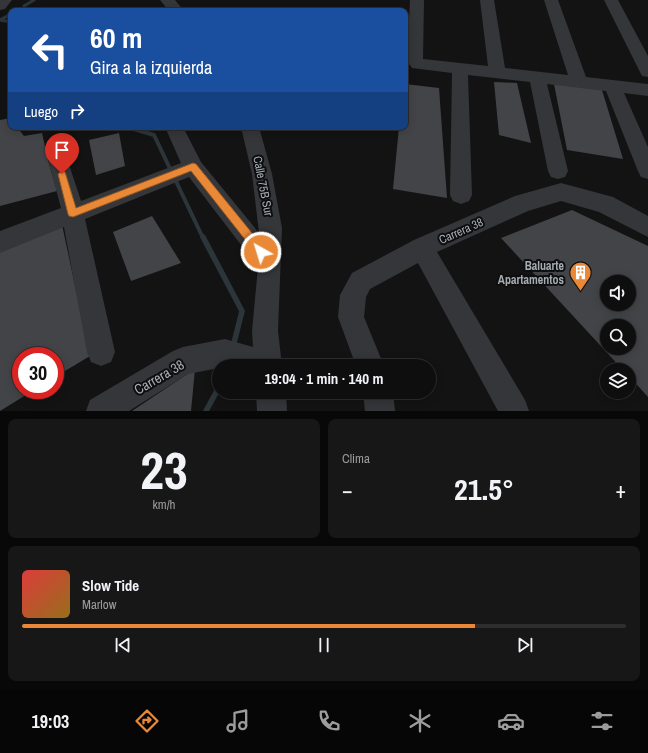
<!DOCTYPE html>
<html lang="es">
<meta charset="utf-8">
<style>
body{margin:0;font-family:"Archivo Narrow",sans-serif;background:#171718;color:#f1f3f6;height:100vh;display:flex;flex-direction:column;font-size:15px;white-space:nowrap}
*{box-sizing:border-box;margin:0}
p{font-size:13px;color:#9b9c9e}
.icon{flex:none;width:22px;height:22px;fill:none;stroke:currentColor;stroke-width:2;stroke-linecap:round;stroke-linejoin:round}
.map{position:relative;height:411px;overflow:hidden}
.drawer{display:flex;flex-direction:column;gap:8px;padding:8px;background:#080808;flex:1}
.drawer>*{flex:none}
.guide{position:absolute;left:8px;top:8px;width:400px;height:122px;border-radius:8px;box-shadow:0 2px 10px #0003,0 0 0 1px #2e2e2f;background:#1a4fa0;color:#fff;overflow:hidden}
.fabs{position:absolute;left:600px;top:275px;display:grid;gap:8px}
.fabs a{display:grid;place-items:center;width:36px;height:36px;border-radius:50%;background:#0e0e0f;box-shadow:0 2px 10px #0003,0 0 0 1px #2e2e2f;font-size:20px}
.speed{position:absolute;left:12px;top:347px;display:flex;gap:8px;font-size:20px;font-weight:700;text-align:center}
.speed>*{display:grid;place-content:center;width:52px;height:52px;border-radius:50%;background:#0e0e0f;box-shadow:0 2px 10px #0003,0 0 0 1px #2e2e2f;line-height:1}
.speed .limit{border:6px solid #d22;background:#fff;color:#111}
.pin{position:absolute;display:grid;place-items:center;width:34px;height:34px;color:#fff;margin:-41px -17px;border-radius:50% 50% 50% 0;rotate:-45deg;box-shadow:0 0 4px #0007}
.pin .icon{rotate:45deg}
.me{position:absolute;width:44px;margin:-22px;rotate:321deg;stroke-linejoin:round;filter:drop-shadow(0 0 3px #0008)}
.turn{display:flex;align-items:center;gap:14px;height:84px;padding:0 16px;font-size:18px}
.turn .icon{width:52px;height:52px;stroke-width:2.5}
.turn b{display:block;font-size:28px;line-height:34px}
.then{display:flex;align-items:center;height:38px;padding:0 16px;background:#0003;gap:8px;font-size:15px}
.big{font-size:30px;font-weight:800;line-height:1.1}
.drawer .tile{flex:1;display:flex;flex-direction:column;justify-content:center;gap:6px;min-width:0;padding:0 14px;border-radius:8px;background:#171718}
.drawer .dial{align-items:center;gap:0}
.dial b{font-size:52px;line-height:1}
.song{display:flex;align-items:center;gap:12px}
.cover{width:48px;height:48px;border-radius:6px;background:linear-gradient(135deg,hsl(0 70% 55%),hsl(40 70% 35%))}
.played{height:4px;border-radius:2px;background:linear-gradient(90deg,#e98937 75%,#2e2e2f 75%)}
.keys{display:flex;justify-content:space-around;direction:ltr}
.heat{display:flex;justify-content:space-between;align-items:center;font-size:22px;direction:ltr}
.drawer .tiles{flex:1;display:grid;gap:8px;grid-template-columns:1fr 1fr}
.tile:last-child{grid-column:span 2}
.trip{position:absolute;left:212px;top:359px;width:224px;height:40px;border-radius:20px;background:#0e0e0f;box-shadow:0 2px 10px #0003,0 0 0 1px #2e2e2f;font-weight:800;line-height:40px;text-align:center}
.dock{display:flex;height:64px;justify-content:space-around;align-items:center;background:#060606;color:#9b9c9e}
.dock .icon{width:28px;height:28px}
.dock .current{color:#e98937}
.dock b{font-size:18px;color:#f1f3f6}
.map>svg:first-child{display:block}
.lines{fill:none;stroke-linecap:round;stroke-linejoin:round}
.stream-far2{stroke:#2c363a;stroke-width:3}
.stream-far1{stroke:#2c363a;stroke-width:4}
.stream{stroke:#2c363a;stroke-width:5.5}
.building{fill:#424447;fill-rule:evenodd}
.minor{fill:#343639;fill-rule:evenodd}
.route{fill:#e98937;stroke:#975924}
.labels{text-anchor:middle;dominant-baseline:central;stroke-width:4;stroke-linejoin:round;paint-order:stroke}
.street-label{font-size:12px;fill:#a5adb4;stroke:#0e0e0f}
.poi-label{font-size:12px;font-weight:bold;fill:#a5adb4;stroke:#0e0e0f;text-anchor:end}
.near-street-label{font-size:14px;fill:#a5adb4;stroke:#0e0e0f}
</style>
<div class="map">
<svg width="648" height="411" viewBox="0 0 648 411">
<rect width="100%" height="100%" fill="#131314"/>
<g class="lines">
<path class="stream-far2" d="M 24,6 L 34,0
M 11,14 L 0,20 L 11,22"/>
<path class="stream-far1" d="M 127,127 L 154,135 L 203,238"/>
<path class="stream" d="M 203,237 L 242,311 L 233,347
M 206,411 L 219,387"/>
</g>
<path class="building" d="M 494,82 L 517,83 L 531,143 L 499,135 Z
M 405,84 L 439,88 L 447,198 L 393,189 L 399,127 L 405,127 Z
M 554,84 L 602,90 L 623,159 L 567,150 Z
M 11,118 L 11,127 L 17,127 L 24,136 L 42,133 L 49,164 L 57,191 L 0,206 L 0,120 Z
M 119,133 L 125,166 L 96,175 L 89,140 Z
M 572,210 L 648,246 L 648,397 L 629,376 L 629,370 L 623,370 L 501,238 ZM 607,282 L 629,282 L 629,304 L 607,304 ZM 607,326 L 629,326 L 629,348 L 607,348 Z
M 152,216 L 181,263 L 131,281 L 113,232 Z
M 61,220 L 90,356 L 55,377 L 55,356 L 21,356 L 21,390 L 34,390 L 0,411 L 0,247 Z
M 195,369 L 191,411 L 132,411 Z"/>
<g class="lines">
<path class="minor" d="M 0,0 L 12,0 L 5,9 L 0,10 Z
M 160,0 L 175,0 L 184,11 L 169,11 Z
M 410,0 L 424,0 L 423,59 L 488,66 L 480,0 L 494,0 L 505,68 L 568,75 L 544,0 L 558,0 L 586,77 L 648,84 L 648,96 L 624,93 L 648,147 L 648,179 L 641,177 L 638,171 L 606,91 L 547,84 L 568,171 L 565,177 L 558,179 L 551,177 L 548,171 L 530,82 L 468,75 L 472,195 L 469,201 L 461,204 L 453,201 L 450,195 L 452,73 L 412,68 L 407,61 Z
M 604,0 L 618,0 L 648,56 L 648,77 L 642,76 Z
M 165,127 L 183,127 L 201,162 L 259,233 L 252,174 L 241,127 L 259,127 L 272,174 L 282,228 L 278,331 L 282,366 L 219,366 L 219,368 L 188,374 L 129,411 L 86,411 L 90,400 L 173,351 L 183,347 L 225,339 L 253,347 L 252,331 L 258,267 L 189,177 L 85,219 L 115,352 L 111,362 L 101,366 L 91,362 L 87,352 L 64,227 L 0,253 L 0,231 L 61,208 L 45,148 L 48,143 L 55,140 L 62,143 L 81,201 L 181,163 Z
M 561,183 L 613,197 L 648,216 L 648,237 L 599,212 L 561,201 L 528,211 L 437,252 L 525,400 L 529,411 L 498,411 L 418,263 L 370,289 L 366,297 L 364,317 L 384,366 L 356,366 L 338,317 L 340,295 L 352,273 L 414,240 L 515,196 Z
M 256,392 L 286,392 L 287,411 L 257,411 Z
M 363,392 L 393,392 L 395,411 L 365,411 Z"/>
</g>
<path class="route" d="M 193,163 L 196,164 L 265,249 L 266,252 L 265,256 L 261,257 L 258,256 L 191,171 L 73,217 L 69,216 L 68,214 L 58,174 L 62,171 L 65,172 L 76,208 Z"/>
<defs>
<symbol id="building-pin" viewBox="-11 -11 22 30"><path d="M0 17L-7.5 6A9.5 9.5 0 1 1 7.5 6Z" fill="#e98937" stroke="#0e0e0f"/><path d="M-4-6H4V6H1V3H-1V6H-4ZM-2.5-4.3h1.7v1.8h-1.7ZM.8-4.3h1.7v1.8H.8ZM-2.5-1h1.7V.8h-1.7ZM.8-1h1.7V.8H.8Z" fill="#fff"/></symbol>
</defs>
<g fill-rule="evenodd">
<use href="#building-pin" x="568" y="260" width="25" height="34"/>
</g>
<g class="labels">
<g class="street-label">
<text transform="translate(263 186) rotate(79)">Calle 75B Sur</text>
<text transform="translate(461 231) rotate(-24)">Carrera 38</text>
</g>
<g class="poi-label">
<text x="564" y="266">Baluarte<tspan x="564" dy="14">Apartamentos</tspan></text>
</g>
<g class="near-street-label">
<text transform="translate(159 377) rotate(-30)">Carrera 38</text>
</g>
</g>
</svg>
<div class="fabs">
<a><svg class="icon" aria-label="sound" viewBox="0 0 24 24"><path d="M4 9h4l5-4v14l-5-4H4zM17 9q2 3 0 6"/></svg></a>
<a><svg class="icon" aria-label="search" viewBox="0 0 24 24"><circle cx="10" cy="10" r="6"/><path d="M15 15l6 6"/></svg></a>
<a><svg class="icon" aria-label="layers" viewBox="0 0 24 24"><path d="M12 4l9 5-9 5-9-5zM3 14l9 5 9-5"/></svg></a>
</div>
<div class="speed"><div class="limit">30</div></div>
<div class="pin" style="left:62px;top:174px;background:#d93025"><svg class="icon" aria-label="arrive" viewBox="0 0 24 24"><path d="M6 21V4h12l-3 4 3 4H6"/></svg></div>
<svg class="me" style="left:261px;top:252px" viewBox="-20 -20 40 40"><circle r="17" fill="#e98937" stroke="#fff" stroke-width="3"/><path d="M0-11L8 9 0 5-8 9z" fill="#fff"/></svg>
<div class="trip">19:04 · 1 min · 140 m</div>
<div class="guide">
<div class="turn"><svg class="icon" aria-label="left" viewBox="0 0 24 24"><path d="M17 20v-9H6M10 6l-5 5 5 5"/></svg><div><b>60 m</b>Gira a la izquierda</div></div>
<div class="then">Luego<svg class="icon" aria-label="right" viewBox="0 0 24 24"><path d="M7 20v-9h11M14 6l5 5-5 5"/></svg></div>
</div>
</div>
<section class="drawer">
<div class="tiles">
<div class="tile dial"><b>23</b><p>km/h</p></div>
<div class="tile"><p>Clima</p>
<div class="heat"><a>−</a><b class="big">21.5°</b><a>+</a></div>
</div>
<div class="tile">
<div class="song"><i class="cover"></i><div><b>Slow Tide</b><p>Marlow</p></div></div>
<div class="played"></div>
<div class="keys"><svg class="icon" aria-label="previous" viewBox="0 0 24 24"><path d="M18 5L8 12l10 7zM5 5v14"/></svg><svg class="icon" aria-label="pause" viewBox="0 0 24 24"><path d="M8 5v14M16 5v14"/></svg><svg class="icon" aria-label="next" viewBox="0 0 24 24"><path d="M6 5l10 7-10 7zM19 5v14"/></svg></div>
</div>
</div>
</section>
<nav class="dock">
<b>19:03</b>
<svg class="icon current" aria-label="directions" viewBox="0 0 24 24"><path d="M12 3l9 9-9 9-9-9zM9 14v-3h6M13 9l2 2-2 2"/></svg>
<svg class="icon" aria-label="music" viewBox="0 0 24 24"><path d="M9 18V5l10-2v13"/><circle cx="6" cy="18" r="3"/><circle cx="16" cy="16" r="3"/></svg>
<svg class="icon" aria-label="phone" viewBox="0 0 24 24"><path d="M5 4h4l2 5-3 2q2 4 5 5l2-3 5 2v4C11 20 4 13 5 4z"/></svg>
<svg class="icon" aria-label="climate" viewBox="0 0 24 24"><path d="M12 3v18M4 7l16 10M4 17L20 7"/></svg>
<svg class="icon" aria-label="car" viewBox="0 0 24 24"><path d="M5 17H2v-5l4-1 3-4h7l3 4 3 1v5h-3M9 17h6M6 11h13"/><circle cx="7" cy="17" r="2"/><circle cx="17" cy="17" r="2"/></svg>
<svg class="icon" aria-label="filters" viewBox="0 0 24 24"><path d="M4 7h16M4 17h16"/><circle cx="9" cy="7" r="2"/><circle cx="15" cy="17" r="2"/></svg>
</nav>
